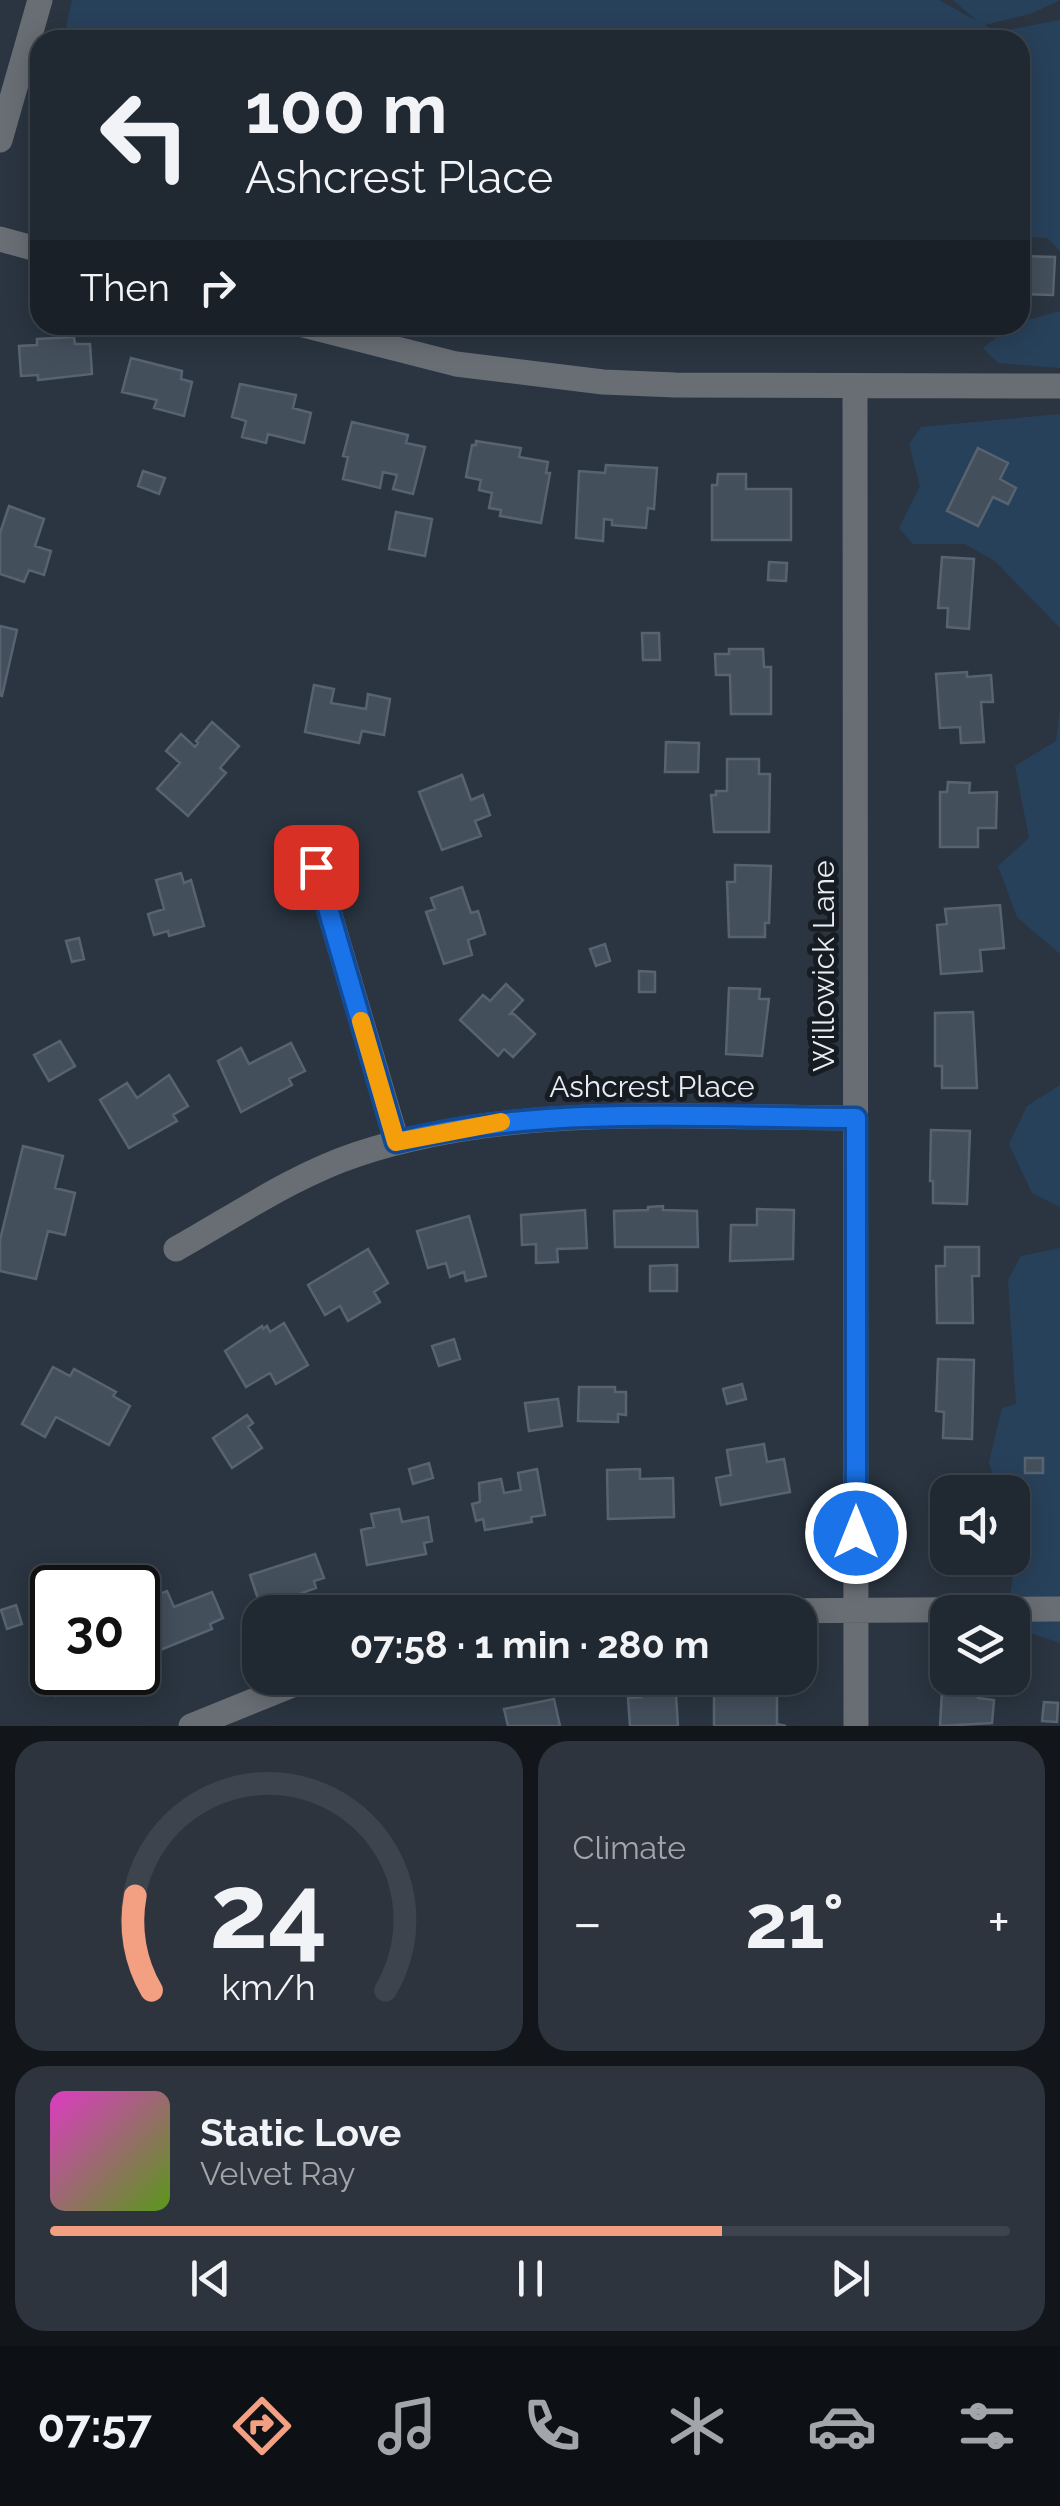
<!DOCTYPE html>
<meta charset="utf-8">
<style>
body{margin:0;font-family:Raleway,sans-serif;background:#2d343d;color:#f1f3f6;height:100vh;display:flex;flex-direction:column;font-size:38px;white-space:nowrap}
*{box-sizing:border-box;margin:0}
p{font-size:32px;color:#a2a6ab}
.icon{flex:none;width:55px;height:55px;fill:none;stroke:currentColor;stroke-width:2;stroke-linecap:round;stroke-linejoin:round}
.map{position:relative;height:1726px;overflow:hidden}
.panel{display:flex;flex-direction:column;gap:15px;padding:15px;background:#12161b;flex:1}
.panel>*{flex:none}
.hud{position:absolute;left:30px;top:30px;width:1000px;height:305px;border-radius:30px;box-shadow:0 5px 25px #0003,0 0 0 2px #3d444d;background:#202831;color:#f1f3f6;overflow:hidden}
.fabs{position:absolute;left:930px;top:1475px;display:grid;gap:20px}
.fabs a{display:grid;place-items:center;width:100px;height:100px;border-radius:20px;background:#202831;box-shadow:0 5px 25px #0003,0 0 0 2px #3d444d;font-size:50px}
.speed{position:absolute;left:30px;top:1565px;display:flex;gap:20px;font-size:50px;font-weight:700;text-align:center}
.speed>*{display:grid;place-content:center;width:130px;height:130px;border-radius:50%;background:#202831;box-shadow:0 5px 25px #0003,0 0 0 2px #3d444d;line-height:1}
.speed .limit{border:5px solid #111;border-radius:15px;background:#fff;color:#111}
.pin{position:absolute;display:grid;place-items:center;width:85px;height:85px;color:#fff;margin:-42px;border-radius:20px;box-shadow:0 5px 15px #0006}
.me{position:absolute;width:110px;margin:-55px;rotate:0deg;stroke-linejoin:round;filter:drop-shadow(0 0 8px #0008)}
.turn{display:flex;align-items:center;gap:35px;height:210px;padding:0 50px;font-size:45px}
.turn .icon{width:130px;height:130px;stroke-width:2.5}
.turn b{display:block;font-size:70px;line-height:85px}
.then{display:flex;align-items:center;height:95px;padding:0 50px;background:#0003;gap:20px;font-size:38px}
.big{font-size:75px;font-weight:700;line-height:1.1}
.panel .widget{flex:1;display:flex;flex-direction:column;justify-content:center;gap:15px;min-width:0;padding:0 35px;border-radius:30px;background:#2d343d}
.panel .dial{align-items:center;gap:0}
.dial svg{height:260px;overflow:visible;fill:none;stroke:#3d444d;stroke-width:7;stroke-linecap:round;text-anchor:middle}
.dial text{fill:#f1f3f6;stroke:none}
.song{display:flex;align-items:center;gap:30px}
.cover{width:120px;height:120px;border-radius:15px;background:linear-gradient(135deg,hsl(310 70% 55%),hsl(90 70% 35%))}
.played{height:10px;border-radius:5px;background:linear-gradient(90deg,#f39f82 70%,#3d444d 70%)}
.keys{display:flex;justify-content:space-around;direction:ltr}
.heat{display:flex;justify-content:space-between;align-items:center;font-size:55px;direction:ltr}
.panel .tiles{flex:1;display:grid;gap:15px;grid-template-columns:1fr 1fr}
.widget:last-child{grid-column:span 2}
.trip{position:absolute;left:242px;top:1595px;width:575px;height:100px;border-radius:30px;background:#202831;box-shadow:0 5px 25px #0003,0 0 0 2px #3d444d;font-weight:700;line-height:100px;text-align:center}
.tabs{display:flex;height:160px;justify-content:space-around;align-items:center;background:#0d1014;color:#a2a6ab}
.tabs .icon{width:70px;height:70px}
.tabs .selected{color:#f39f82}
.tabs b{font-size:45px;color:#f1f3f6}
.map>svg:first-child{display:block}
.green{fill:#28415a}
.building{fill:#444f5c;stroke:#576371;stroke-width:2.5}
.lines{fill:none;stroke-linecap:round;stroke-linejoin:round}
.minor{stroke:#696e74;stroke-width:25}
.route-casing{stroke:#114b97;stroke-width:25}
.route{stroke:#1a73e8;stroke-width:18}
.slow{stroke:#f59e0b;stroke-width:18}
.labels{text-anchor:middle;dominant-baseline:central;stroke-width:10;stroke-linejoin:round;paint-order:stroke}
.street-label{font-size:30px;fill:#e6edf5;stroke:#171c22}
</style>
<div class="map">
<svg width="1060" height="1726" viewBox="0 0 1060 1726">
<rect width="100%" height="100%" fill="#2a3541"/>
<path class="green" d="M 72,0 L 939,0 L 977,21 L 953,0 L 1060,0 L 1033,13 L 985,25 L 996,32 L 1060,20 L 1060,251 L 1047,238 L 1020,237 L 1020,40 L 63,40 Z
M 1060,311 L 1060,368 L 998,363 L 983,348 L 1011,325 Z
M 1060,414 L 1060,628 L 995,561 L 965,544 L 913,544 L 899,528 L 920,486 L 909,444 L 921,427 Z
M 1060,708 L 1060,954 L 1017,917 L 998,866 L 1029,838 L 1015,766 L 1056,741 Z
M 1060,1085 L 1060,1207 L 1032,1193 L 1009,1144 L 1027,1106 Z
M 1060,1248 L 1060,1643 L 1024,1631 L 1010,1597 L 1016,1551 L 1013,1540 L 1012,1492 L 998,1492 L 989,1462 L 1002,1408 L 1016,1404 L 1008,1280 L 1021,1256 Z"/>
<path class="building" d="M 1020,256 L 1055,257 L 1053,295 L 1020,294 Z
M 74,337 L 75,344 L 90,344 L 92,374 L 38,380 L 38,375 L 21,376 L 19,346 L 37,345 L 37,339 Z
M 131,358 L 182,371 L 181,379 L 192,382 L 184,416 L 154,408 L 157,400 L 122,392 Z
M 240,384 L 296,395 L 293,408 L 311,413 L 304,443 L 268,434 L 266,443 L 242,437 L 246,421 L 232,417 Z
M 352,422 L 408,435 L 406,443 L 425,447 L 413,494 L 393,489 L 397,475 L 383,472 L 380,488 L 343,479 L 348,457 L 343,456 Z
M 476,441 L 521,448 L 519,457 L 548,462 L 546,473 L 550,473 L 541,523 L 500,516 L 501,510 L 489,508 L 492,493 L 479,490 L 481,480 L 466,477 L 472,445 L 476,445 Z
M 978,448 L 1008,463 L 1000,479 L 1016,488 L 1008,504 L 993,497 L 978,526 L 947,511 Z
M 606,465 L 657,468 L 654,509 L 648,508 L 646,528 L 612,525 L 612,520 L 604,519 L 603,541 L 576,538 L 579,471 L 605,473 Z
M 143,471 L 165,478 L 159,494 L 138,486 Z
M 718,474 L 746,474 L 746,489 L 791,489 L 791,540 L 712,540 L 712,485 L 717,485 Z
M 9,506 L 44,519 L 35,546 L 51,551 L 44,575 L 29,570 L 24,582 L 0,574 L 0,533 Z
M 396,512 L 432,519 L 425,556 L 389,549 Z
M 942,557 L 974,559 L 969,629 L 947,627 L 948,608 L 938,608 Z
M 769,562 L 787,563 L 786,581 L 768,580 Z
M 0,626 L 17,630 L 2,696 L 0,695 Z
M 642,633 L 659,633 L 660,660 L 643,660 Z
M 729,649 L 763,649 L 764,667 L 771,667 L 771,714 L 731,714 L 730,675 L 716,675 L 715,654 L 729,654 Z
M 967,672 L 967,677 L 991,675 L 993,702 L 981,702 L 984,742 L 961,743 L 960,727 L 940,728 L 936,674 Z
M 314,685 L 334,689 L 331,703 L 366,709 L 368,694 L 390,699 L 384,735 L 362,731 L 359,743 L 305,732 Z
M 212,722 L 239,746 L 220,768 L 226,773 L 188,816 L 157,789 L 180,763 L 166,751 L 181,734 L 195,747 L 198,743 L 196,741 Z
M 666,742 L 699,743 L 698,772 L 665,772 Z
M 727,759 L 759,759 L 759,774 L 770,774 L 769,832 L 714,832 L 711,795 L 716,795 L 716,791 L 727,791 Z
M 462,775 L 471,800 L 483,795 L 490,815 L 475,821 L 481,836 L 442,850 L 419,792 Z
M 948,782 L 970,783 L 969,793 L 997,792 L 996,828 L 978,828 L 978,847 L 940,847 L 940,792 L 947,792 Z
M 735,865 L 771,866 L 769,923 L 765,923 L 765,937 L 729,937 L 727,882 L 735,882 Z
M 181,873 L 184,883 L 191,880 L 204,926 L 169,936 L 168,931 L 154,935 L 148,914 L 164,909 L 156,880 Z
M 462,887 L 471,913 L 478,911 L 485,934 L 468,940 L 472,955 L 444,964 L 426,912 L 435,909 L 431,898 Z
M 1000,905 L 1004,948 L 980,950 L 982,971 L 941,974 L 937,925 L 947,924 L 945,909 Z
M 79,938 L 84,959 L 72,962 L 66,941 Z
M 605,944 L 610,961 L 596,966 L 590,949 Z
M 639,971 L 655,972 L 655,992 L 639,992 Z
M 506,984 L 523,1000 L 510,1014 L 514,1014 L 535,1034 L 513,1057 L 504,1049 L 498,1056 L 460,1020 L 483,995 L 490,1001 Z
M 729,988 L 760,989 L 759,999 L 769,999 L 762,1056 L 726,1054 Z
M 973,1012 L 977,1088 L 942,1088 L 942,1066 L 935,1066 L 935,1013 Z
M 60,1041 L 75,1066 L 49,1081 L 34,1055 Z
M 291,1043 L 305,1071 L 289,1079 L 292,1085 L 241,1112 L 218,1061 L 241,1048 L 249,1064 Z
M 169,1075 L 188,1106 L 173,1115 L 177,1121 L 129,1148 L 100,1100 L 127,1083 L 137,1098 Z
M 931,1130 L 970,1131 L 967,1204 L 933,1203 L 933,1181 L 930,1181 Z
M 23,1146 L 63,1156 L 55,1188 L 75,1193 L 65,1235 L 48,1231 L 36,1279 L 0,1271 L 0,1240 Z
M 663,1206 L 663,1210 L 697,1211 L 698,1247 L 615,1247 L 614,1211 L 648,1210 L 648,1207 Z
M 757,1209 L 794,1210 L 793,1259 L 730,1261 L 731,1225 L 757,1225 Z
M 585,1210 L 587,1248 L 557,1249 L 558,1262 L 536,1263 L 536,1244 L 522,1245 L 521,1215 Z
M 469,1216 L 486,1276 L 466,1281 L 464,1272 L 450,1277 L 446,1263 L 428,1268 L 417,1231 Z
M 945,1247 L 979,1247 L 979,1276 L 972,1276 L 973,1323 L 937,1323 L 936,1266 L 945,1266 Z
M 368,1249 L 388,1283 L 374,1292 L 380,1302 L 348,1321 L 340,1306 L 325,1315 L 308,1285 Z
M 677,1265 L 677,1291 L 650,1291 L 650,1266 Z
M 284,1323 L 308,1365 L 276,1384 L 270,1373 L 246,1387 L 225,1351 L 262,1326 L 263,1329 L 267,1326 L 270,1332 Z
M 454,1339 L 460,1359 L 439,1366 L 432,1346 Z
M 938,1359 L 974,1360 L 972,1439 L 943,1438 L 944,1412 L 936,1411 Z
M 53,1367 L 70,1376 L 74,1369 L 116,1392 L 113,1396 L 130,1406 L 109,1445 L 56,1417 L 45,1437 L 22,1424 Z
M 742,1384 L 746,1399 L 727,1404 L 723,1389 Z
M 579,1387 L 615,1387 L 615,1392 L 626,1392 L 626,1415 L 618,1414 L 618,1422 L 578,1421 Z
M 558,1399 L 562,1426 L 529,1431 L 525,1403 Z
M 247,1415 L 253,1423 L 248,1427 L 262,1448 L 232,1468 L 213,1438 Z
M 764,1444 L 767,1462 L 784,1459 L 790,1492 L 721,1505 L 716,1478 L 731,1475 L 727,1450 Z
M 1025,1458 L 1043,1458 L 1043,1473 L 1025,1473 Z
M 429,1463 L 433,1478 L 413,1484 L 409,1469 Z
M 537,1469 L 545,1515 L 531,1517 L 532,1522 L 485,1530 L 483,1519 L 476,1521 L 472,1504 L 480,1502 L 479,1483 L 501,1479 L 504,1493 L 521,1490 L 518,1473 Z
M 640,1469 L 640,1479 L 673,1478 L 674,1517 L 608,1519 L 607,1470 Z
M 947,1479 L 974,1479 L 975,1492 L 948,1492 L 948,1551 L 938,1551 L 938,1495 L 947,1495 Z
M 399,1509 L 402,1522 L 428,1517 L 432,1541 L 424,1543 L 426,1554 L 367,1565 L 361,1530 L 374,1527 L 371,1514 Z
M 315,1554 L 324,1578 L 314,1581 L 316,1588 L 261,1608 L 250,1575 Z
M 97,1566 L 107,1588 L 75,1588 L 71,1578 Z
M 167,1591 L 174,1607 L 212,1592 L 223,1618 L 210,1624 L 212,1629 L 160,1650 L 147,1618 L 153,1616 L 146,1599 Z
M 16,1605 L 22,1624 L 7,1629 L 1,1610 Z
M 944,1656 L 948,1656 L 948,1678 L 979,1678 L 978,1698 L 994,1700 L 992,1723 L 940,1726 Z
M 52,1660 L 52,1672 L 111,1673 L 56,1696 L 42,1664 Z
M 641,1689 L 663,1689 L 663,1696 L 676,1695 L 678,1726 L 630,1726 L 628,1698 L 641,1697 Z
M 732,1690 L 745,1690 L 745,1695 L 777,1694 L 777,1724 L 786,1726 L 714,1726 L 714,1692 L 732,1692 Z
M 554,1699 L 560,1726 L 508,1726 L 504,1709 Z
M 1044,1702 L 1058,1703 L 1057,1722 L 1042,1721 Z"/>
<g class="lines">
<path class="minor" d="M 0,140 L 40,0
M 0,239 L 40,250
M 303,325 L 456,364 L 603,382 L 675,385 L 1060,386
M 855,386 L 856,1726
M 316,867 L 397,1142
M 176,1249 C 235,1216 294,1175 358,1154 C 515,1102 691,1118 855,1118
M 607,1612 L 1060,1609
M 191,1726 L 310,1678"/>
</g>
<g class="lines">
<defs>
<path id="route" d="M 316,867 L 396,1142 C 545,1104 703,1118 856,1118 L 856,1533"/>
</defs>
<use href="#route" class="route-casing"/>
<use href="#route" class="route"/>
<path class="slow" d="M 361,1021 L 396,1142 L 501,1122"/>
</g>
<g class="labels">
<g class="street-label">
<text transform="translate(823 966) rotate(-90)">Willowick Lane</text>
<text x="652" y="1086">Ashcrest Place</text>
</g>
</g>
</svg>
<div class="fabs">
<a><svg class="icon" aria-label="sound" viewBox="0 0 24 24"><path d="M4 9h4l5-4v14l-5-4H4zM17 9q2 3 0 6"/></svg></a>
<a><svg class="icon" aria-label="layers" viewBox="0 0 24 24"><path d="M12 4l9 5-9 5-9-5zM3 14l9 5 9-5"/></svg></a>
</div>
<div class="speed"><div class="limit">30</div></div>
<div class="pin" style="left:316px;top:867px;background:#d93025"><svg class="icon" aria-label="arrive" viewBox="0 0 24 24"><path d="M6 21V4h12l-3 4 3 4H6"/></svg></div>
<svg class="me" style="left:856px;top:1533px" viewBox="-20 -20 40 40"><circle r="17" fill="#1a73e8" stroke="#fff" stroke-width="3"/><path d="M0-11L8 9 0 5-8 9z" fill="#fff"/></svg>
<div class="trip">07:58 · 1 min · 280 m</div>
<div class="hud">
<div class="turn"><svg class="icon" aria-label="left" viewBox="0 0 24 24"><path d="M17 20v-9H6M10 6l-5 5 5 5"/></svg><div><b>100 m</b>Ashcrest Place</div></div>
<div class="then">Then<svg class="icon" aria-label="right" viewBox="0 0 24 24"><path d="M7 20v-9h11M14 6l5 5-5 5"/></svg></div>
</div>
</div>
<section class="panel">
<div class="tiles">
<div class="widget dial"><svg viewBox="0 0 100 80">
<path d="M14 69A42 42 0 1 1 86 69"/>
<path d="M14 69A42 42 0 0 1 9 40" stroke="#f39f82"/>
<text x="50" y="56" font-size="32" font-weight="700">24</text>
<text x="50" y="72" font-size="11">km/h</text>
</svg></div>
<div class="widget"><p>Climate</p>
<div class="heat"><a>−</a><b class="big">21°</b><a>+</a></div>
</div>
<div class="widget">
<div class="song"><i class="cover"></i><div><b>Static Love</b><p>Velvet Ray</p></div></div>
<div class="played"></div>
<div class="keys"><svg class="icon" aria-label="previous" viewBox="0 0 24 24"><path d="M18 5L8 12l10 7zM5 5v14"/></svg><svg class="icon" aria-label="pause" viewBox="0 0 24 24"><path d="M8 5v14M16 5v14"/></svg><svg class="icon" aria-label="next" viewBox="0 0 24 24"><path d="M6 5l10 7-10 7zM19 5v14"/></svg></div>
</div>
</div>
</section>
<nav class="tabs">
<b>07:57</b>
<svg class="icon selected" aria-label="directions" viewBox="0 0 24 24"><path d="M12 3l9 9-9 9-9-9zM9 14v-3h6M13 9l2 2-2 2"/></svg>
<svg class="icon" aria-label="music" viewBox="0 0 24 24"><path d="M9 18V5l10-2v13"/><circle cx="6" cy="18" r="3"/><circle cx="16" cy="16" r="3"/></svg>
<svg class="icon" aria-label="phone" viewBox="0 0 24 24"><path d="M5 4h4l2 5-3 2q2 4 5 5l2-3 5 2v4C11 20 4 13 5 4z"/></svg>
<svg class="icon" aria-label="climate" viewBox="0 0 24 24"><path d="M12 3v18M4 7l16 10M4 17L20 7"/></svg>
<svg class="icon" aria-label="car" viewBox="0 0 24 24"><path d="M5 17H2v-5l4-1 3-4h7l3 4 3 1v5h-3M9 17h6M6 11h13"/><circle cx="7" cy="17" r="2"/><circle cx="17" cy="17" r="2"/></svg>
<svg class="icon" aria-label="filters" viewBox="0 0 24 24"><path d="M4 7h16M4 17h16"/><circle cx="9" cy="7" r="2"/><circle cx="15" cy="17" r="2"/></svg>
</nav>
